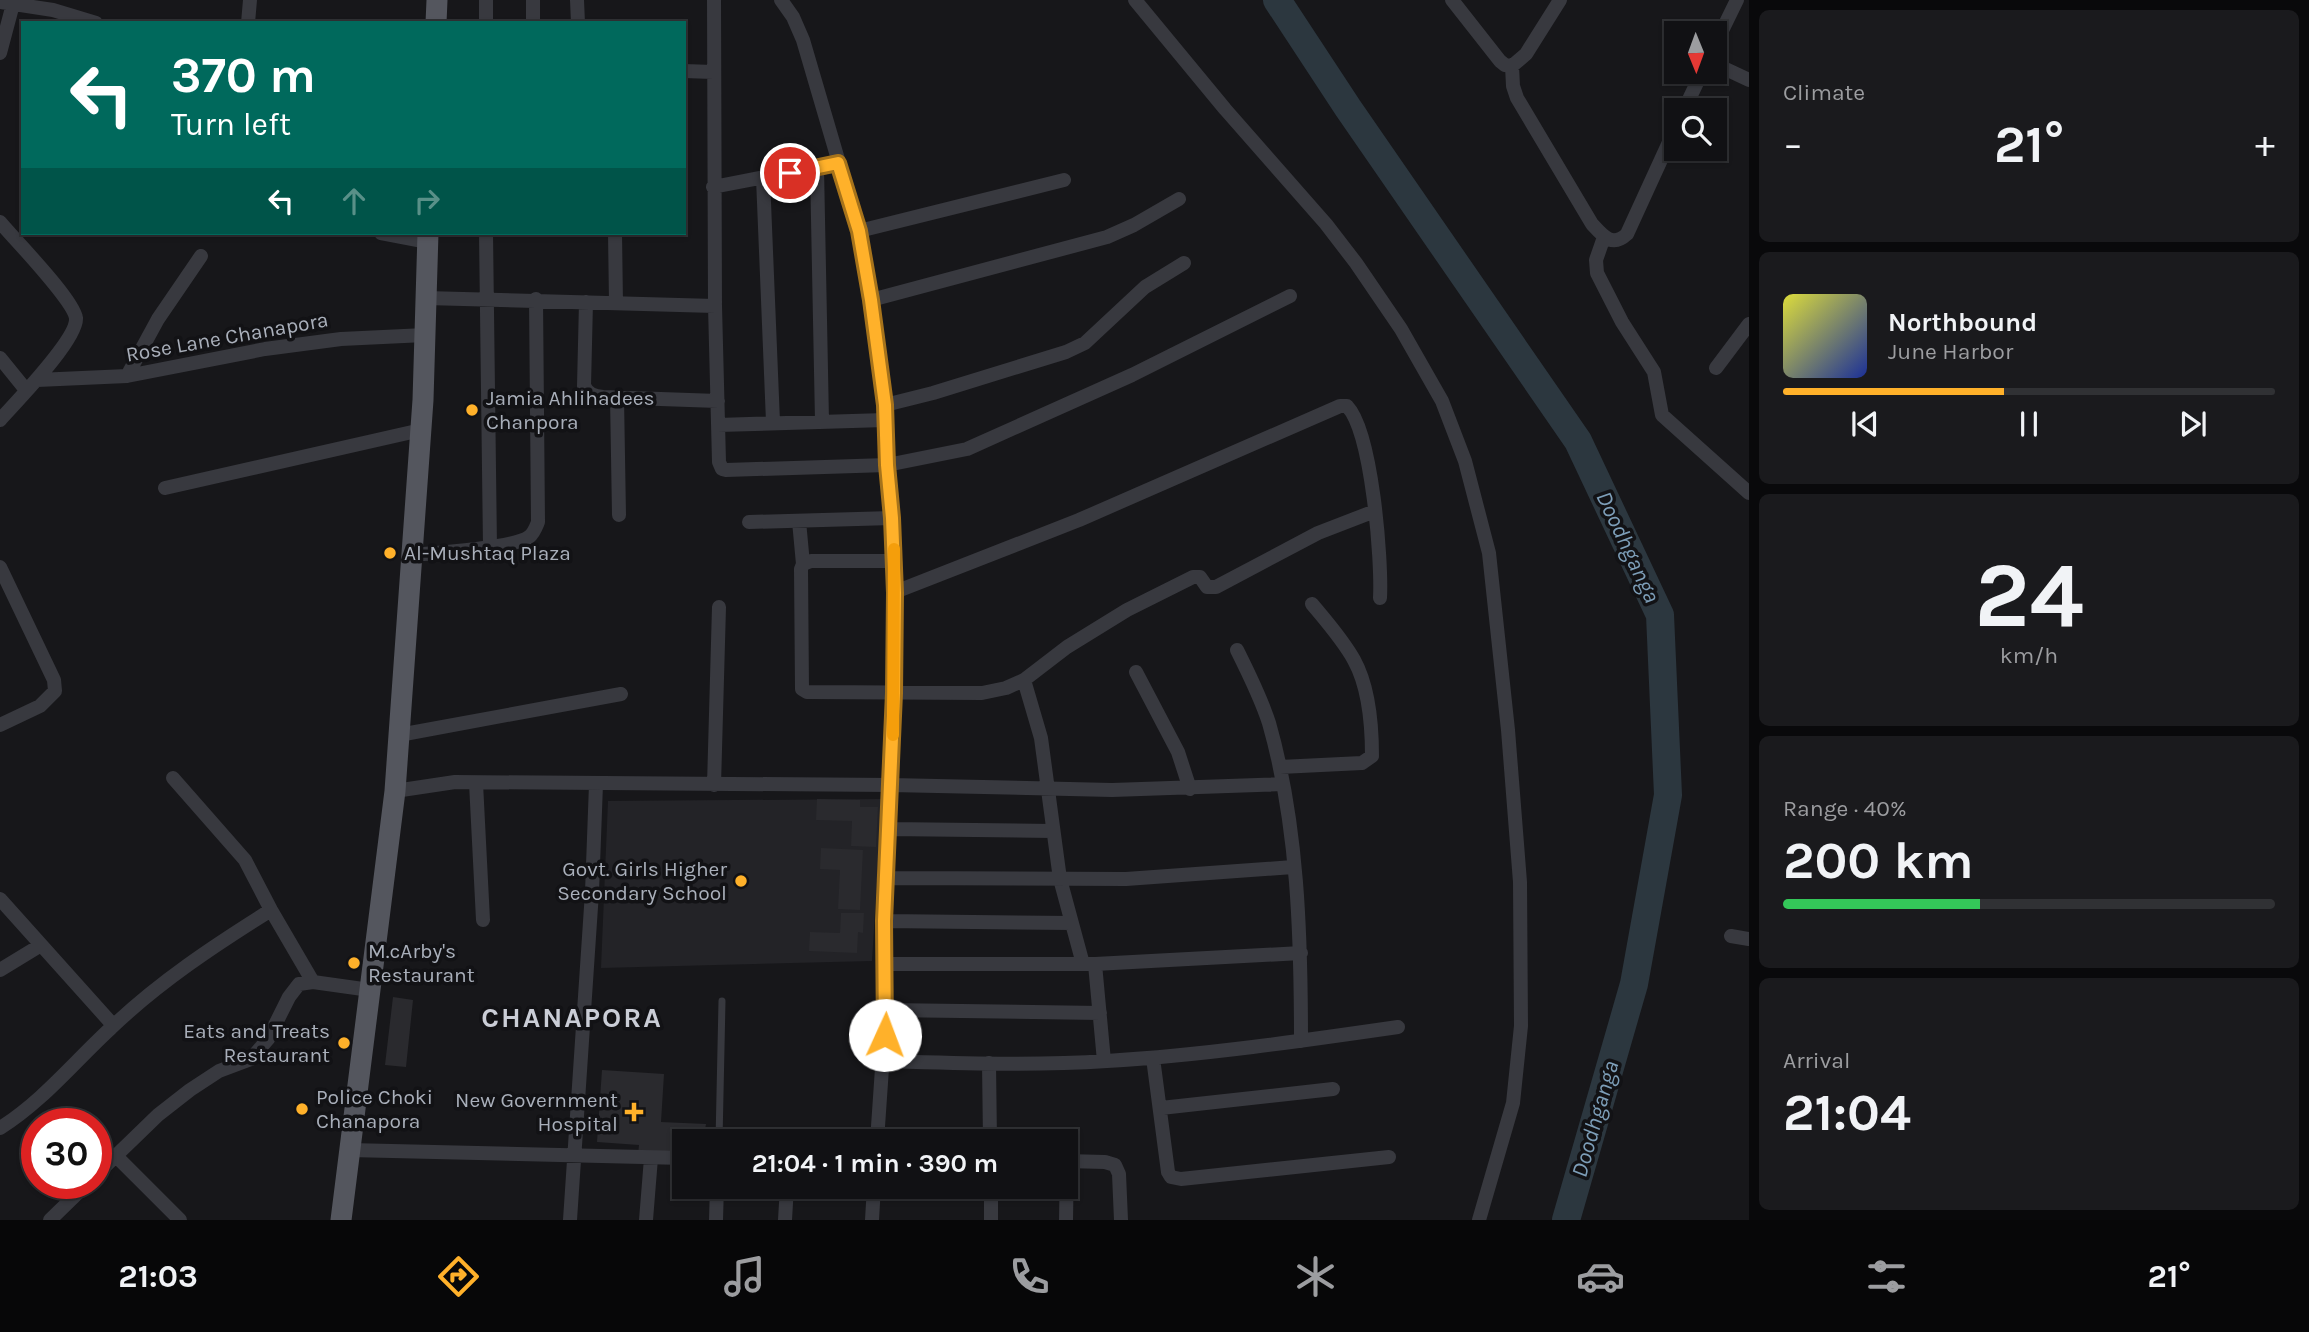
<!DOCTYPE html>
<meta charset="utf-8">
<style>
body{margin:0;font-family:Karla,sans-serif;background:#1a1a1d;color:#f1f3f6;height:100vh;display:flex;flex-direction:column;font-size:26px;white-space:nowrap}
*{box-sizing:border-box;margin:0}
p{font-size:23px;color:#9c9da0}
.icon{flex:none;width:38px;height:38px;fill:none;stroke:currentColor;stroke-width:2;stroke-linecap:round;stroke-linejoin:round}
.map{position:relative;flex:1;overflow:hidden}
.details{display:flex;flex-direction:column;gap:10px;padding:10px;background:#09090b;width:560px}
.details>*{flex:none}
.hud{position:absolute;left:21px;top:21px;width:665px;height:214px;border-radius:0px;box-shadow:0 2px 5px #0004,0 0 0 2px #303134;background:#00695c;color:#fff;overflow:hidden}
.needle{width:46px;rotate:179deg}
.buttons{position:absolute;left:1664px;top:21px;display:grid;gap:14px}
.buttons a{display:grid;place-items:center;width:63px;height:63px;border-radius:0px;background:#111114;box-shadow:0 2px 5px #0004,0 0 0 2px #303134;font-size:35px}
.speed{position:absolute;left:21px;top:1108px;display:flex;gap:14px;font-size:35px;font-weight:700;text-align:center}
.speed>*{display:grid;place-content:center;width:91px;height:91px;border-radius:50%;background:#111114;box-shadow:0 2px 5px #0004,0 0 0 2px #303134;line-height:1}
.speed .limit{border:10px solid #d22;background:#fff;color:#111}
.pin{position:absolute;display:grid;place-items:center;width:60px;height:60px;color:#fff;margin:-30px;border:4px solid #fff;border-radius:50%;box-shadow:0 2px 7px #0007}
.me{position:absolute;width:77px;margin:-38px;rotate:2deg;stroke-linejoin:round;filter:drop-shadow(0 0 5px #0008)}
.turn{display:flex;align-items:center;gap:24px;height:147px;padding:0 35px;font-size:32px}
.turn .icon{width:91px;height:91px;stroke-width:2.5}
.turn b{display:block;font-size:49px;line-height:60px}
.lanes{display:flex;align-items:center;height:66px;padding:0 35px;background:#0003;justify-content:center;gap:35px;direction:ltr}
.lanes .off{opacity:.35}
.big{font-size:52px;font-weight:700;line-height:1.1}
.details .tile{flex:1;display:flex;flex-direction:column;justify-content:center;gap:10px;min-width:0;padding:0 24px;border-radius:10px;background:#1a1a1d}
.details .dial{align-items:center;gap:0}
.dial b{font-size:91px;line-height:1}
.song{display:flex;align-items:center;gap:21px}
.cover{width:84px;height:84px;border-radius:10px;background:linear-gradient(135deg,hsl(60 70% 55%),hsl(230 70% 35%))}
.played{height:7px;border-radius:4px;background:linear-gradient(90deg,#ffb12a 45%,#303134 45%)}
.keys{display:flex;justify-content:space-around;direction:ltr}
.heat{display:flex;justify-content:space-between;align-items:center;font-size:38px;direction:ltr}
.charge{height:10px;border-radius:5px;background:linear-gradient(90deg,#34c759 40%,#303134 0)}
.trip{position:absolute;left:672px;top:1129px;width:406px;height:70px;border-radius:0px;background:#111114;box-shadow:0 2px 5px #0004,0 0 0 2px #303134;font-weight:700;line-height:70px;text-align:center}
.tab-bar{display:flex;height:112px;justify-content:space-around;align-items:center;background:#070708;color:#9c9da0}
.tab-bar .icon{width:49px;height:49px}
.tab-bar .active{color:#ffb12a}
.tab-bar b{font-size:32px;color:#f1f3f6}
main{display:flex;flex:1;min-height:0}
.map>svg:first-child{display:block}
.built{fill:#232327}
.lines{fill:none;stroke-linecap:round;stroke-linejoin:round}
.river{stroke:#2c373f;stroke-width:28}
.building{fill:#2a2a2e}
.service{stroke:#38393f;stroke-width:7}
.minor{stroke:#38393f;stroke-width:14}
.primary{stroke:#54565e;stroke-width:21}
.route-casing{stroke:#a6731b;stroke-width:18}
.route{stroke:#ffb12a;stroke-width:12}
.slow{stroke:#f59e0b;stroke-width:12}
.poi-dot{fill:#ffb12a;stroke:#121215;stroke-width:2.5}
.labels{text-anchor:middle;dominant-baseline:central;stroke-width:7;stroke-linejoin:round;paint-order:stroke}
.street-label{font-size:21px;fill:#a9afba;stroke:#121215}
.poi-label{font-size:21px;fill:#a9afba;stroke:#121215;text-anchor:start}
.water-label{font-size:23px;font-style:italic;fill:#7d9eb8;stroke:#121215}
.district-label{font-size:28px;font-weight:bold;letter-spacing:2px;fill:#cacdd6;stroke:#121215}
</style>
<main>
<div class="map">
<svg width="1749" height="1220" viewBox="0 0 1749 1220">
<rect width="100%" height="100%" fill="#17171a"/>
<path class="built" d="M 882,799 L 872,961 L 601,968 L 608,801 Z"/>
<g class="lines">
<path class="river" d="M 1277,0 L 1348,108 L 1578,441 L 1660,615 L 1668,795 L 1634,984 L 1566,1220"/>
</g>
<path class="building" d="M 817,799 L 860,800 L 860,807 L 878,807 L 876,847 L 851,846 L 852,821 L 816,820 Z
M 821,848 L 863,850 L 860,910 L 838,909 L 840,870 L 820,869 Z
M 841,913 L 864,913 L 863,933 L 858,932 L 857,953 L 809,951 L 810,932 L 840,933 Z
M 393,997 L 413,1000 L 406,1067 L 385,1065 Z
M 602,1070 L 664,1074 L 661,1122 L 706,1124 L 703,1141 L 684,1141 L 684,1154 L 638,1155 L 639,1145 L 597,1142 Z"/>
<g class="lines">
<path class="service" d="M 719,1141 L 722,1001"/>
<path class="minor" d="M 533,0 L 533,23
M 577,0 L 578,23
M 714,0 L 715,306 L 719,462 L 722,469 L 726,470 L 887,465 L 967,449 L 1132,375 L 1290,296
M 781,0 L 793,17 L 803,40 L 859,231 L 885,405 L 895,561 L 894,693 L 884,921 L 886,1010 L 877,1141
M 1135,0 L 1225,109 L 1326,224 L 1356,263 L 1401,329 L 1442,401 L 1465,461 L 1489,553 L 1508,730 L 1520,882 L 1521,1026 L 1513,1103 L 1479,1220
M 1452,0 L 1500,61 L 1505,65 L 1512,66 L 1526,54 L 1560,0
M 0,2 L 53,10 L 96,23
M 248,23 L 250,0
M 486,23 L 486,0
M 1715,45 L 1737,0
M 0,53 L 13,4
M 1715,64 L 1749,80
M 1512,66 L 1513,86 L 1517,98 L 1592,224 C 1603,236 1612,248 1627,234 L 1676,127
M 684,71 L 713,72
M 1684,110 L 1702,72
M 817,168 L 822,421
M 763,178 L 773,422
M 713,187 L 838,163
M 0,222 C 15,240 73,299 76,318 C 78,339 16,402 0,420
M 859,231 L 1064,180
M 381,233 L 428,242
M 486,233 L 490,547
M 615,233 L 616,303
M 1604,237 L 1596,260 L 1597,273 L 1622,322 L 1654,372 L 1662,415 L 1749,493
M 426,298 L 715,306
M 871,300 L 1107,237 L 1134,225 L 1179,199
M 586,302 L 584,386 C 588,394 594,396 603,397 L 718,401
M 0,358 L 26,390
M 1716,368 L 1749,324
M 127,376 L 158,319 L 201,256
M 37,380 L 127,376 L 265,349 L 341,339 L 425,335
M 617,397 L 619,515
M 885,405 L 933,393 L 1066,352 L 1085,343 L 1145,287 L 1184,263
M 718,425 L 885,420
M 165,488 L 421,430
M 799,521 L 803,564
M 749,522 L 892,518
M 412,555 C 434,553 514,548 529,537 C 534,533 536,527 538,522 L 536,299
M 895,561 L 811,561 L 803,564 L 801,569 L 802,689 L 807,692 L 982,693 L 1006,688 L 1024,680 L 1067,647 L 1127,610 L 1193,577 L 1200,577 L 1207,587 L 1216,587 L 1318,533 L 1375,511
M 0,567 L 54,680 L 55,691 L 40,706 L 0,725
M 895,592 L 1079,520 L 1340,406 L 1347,406 C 1372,432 1382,560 1380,598
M 1237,650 C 1249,674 1261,698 1269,723 C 1298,825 1301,936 1301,1041
M 1136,672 L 1178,752 L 1190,789
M 1024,680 L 1041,738 L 1060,879 L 1083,964
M 399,735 L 621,694
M 1280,767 L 1362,763 L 1372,756 C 1372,726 1369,687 1354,660 C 1343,640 1327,622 1312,604
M 173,778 L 245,860 L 271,910 L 313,982
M 476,783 L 483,920
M 714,785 L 719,607
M 395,791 L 455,782 L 891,785 L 1112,790 L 1283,784
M 888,829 L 1052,831
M 886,878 L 1126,879 L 1293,867
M 0,899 L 113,1025
M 884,921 L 1072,923
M 1731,936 L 1749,939
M 884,964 L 1095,964 L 1301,953
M 1095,964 L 1104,1061
M 0,970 L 41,945
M 886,1010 L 1100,1013
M 1153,1058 L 1168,1172 L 1171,1177 L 1181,1179 L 1389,1157
M 883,1061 C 958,1063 1033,1066 1107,1061 C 1204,1055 1301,1041 1398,1027
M 989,1063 L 990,1141
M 1161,1108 L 1333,1089
M 0,1128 C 42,1102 75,1061 111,1028 C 159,982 215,945 271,910
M 349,1150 L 684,1158
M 116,1156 L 180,1220
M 1066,1161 L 1105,1162 L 1115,1165 L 1119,1174 L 1121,1220
M 96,1175 L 158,1115 L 190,1090 L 219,1071 L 251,1059 L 268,1039 L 289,997 L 299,984 L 313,982 L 370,990
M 991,1186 L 991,1220
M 50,1220 L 88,1183
M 570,1220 L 592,892 L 596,784
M 646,1220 L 651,1158
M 716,1220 L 717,1186
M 785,1220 L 787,1186
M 872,1220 L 874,1186
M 1066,1220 L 1067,1161"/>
<path class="primary" d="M 436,23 L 437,0
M 341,1220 L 395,791 L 423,400 L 428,233"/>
</g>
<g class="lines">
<defs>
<path id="route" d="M 790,173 L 838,163 L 859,231 L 871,300 L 885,405 L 887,465 L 892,518 L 895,593 L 894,693 L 884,921 L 885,1035"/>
</defs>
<use href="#route" class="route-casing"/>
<use href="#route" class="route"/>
<path class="slow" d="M 893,735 L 894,549"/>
</g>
<g class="poi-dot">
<circle cx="472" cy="410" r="7"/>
<circle cx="390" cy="553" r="7"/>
<circle cx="741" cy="881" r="7"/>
<circle cx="354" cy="963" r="7"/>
<circle cx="344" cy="1043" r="7"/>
<circle cx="302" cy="1109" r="7"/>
<path d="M630.5 1101.5h7v7h7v7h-7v7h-7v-7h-7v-7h7z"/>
</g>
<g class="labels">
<g class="street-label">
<text transform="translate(227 337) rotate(-10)">Rose Lane Chanapora</text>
</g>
<g class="poi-label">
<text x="486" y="398">Jamia Ahlihadees<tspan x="486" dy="24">Chanpora</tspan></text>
<text x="404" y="553">Al-Mushtaq Plaza</text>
<text x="727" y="869" text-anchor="end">Govt. Girls Higher<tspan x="727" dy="24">Secondary School</tspan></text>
<text x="368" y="951">M.cArby's<tspan x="368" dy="24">Restaurant</tspan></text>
<text x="330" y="1031" text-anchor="end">Eats and Treats<tspan x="330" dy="24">Restaurant</tspan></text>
<text x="316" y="1097">Police Choki<tspan x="316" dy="24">Chanapora</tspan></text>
<text x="618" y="1100" text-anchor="end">New Government<tspan x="618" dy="24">Hospital</tspan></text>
</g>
<g class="water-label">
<text transform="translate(1628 547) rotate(65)">Doodhganga</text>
<text transform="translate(1595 1119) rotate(-74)">Doodhganga</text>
</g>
<g class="district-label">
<text x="572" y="1017">CHANAPORA</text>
</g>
</g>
</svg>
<div class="buttons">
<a><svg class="needle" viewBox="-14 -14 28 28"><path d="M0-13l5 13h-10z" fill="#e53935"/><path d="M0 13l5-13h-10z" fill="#9c9da0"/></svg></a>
<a><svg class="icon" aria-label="search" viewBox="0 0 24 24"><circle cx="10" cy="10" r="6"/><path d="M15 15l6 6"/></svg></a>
</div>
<div class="speed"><div class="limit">30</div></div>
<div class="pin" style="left:790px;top:173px;background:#d93025"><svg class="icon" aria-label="arrive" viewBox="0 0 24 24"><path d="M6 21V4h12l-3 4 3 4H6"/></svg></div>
<svg class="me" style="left:885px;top:1035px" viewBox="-20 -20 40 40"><circle r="19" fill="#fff"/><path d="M0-13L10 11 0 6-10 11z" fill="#ffb12a"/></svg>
<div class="trip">21:04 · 1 min · 390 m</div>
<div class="hud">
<div class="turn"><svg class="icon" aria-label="left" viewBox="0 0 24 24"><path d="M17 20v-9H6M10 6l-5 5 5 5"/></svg><div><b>370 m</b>Turn left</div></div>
<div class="lanes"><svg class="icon" aria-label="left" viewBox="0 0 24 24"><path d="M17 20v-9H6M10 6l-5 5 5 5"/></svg><svg class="icon off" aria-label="ahead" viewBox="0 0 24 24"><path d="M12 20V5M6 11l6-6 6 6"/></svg><svg class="icon off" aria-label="right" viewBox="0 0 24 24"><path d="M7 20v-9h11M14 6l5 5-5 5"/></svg></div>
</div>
</div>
<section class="details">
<div class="tile"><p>Climate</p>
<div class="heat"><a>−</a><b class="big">21°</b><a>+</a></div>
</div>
<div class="tile">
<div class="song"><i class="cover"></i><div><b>Northbound</b><p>June Harbor</p></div></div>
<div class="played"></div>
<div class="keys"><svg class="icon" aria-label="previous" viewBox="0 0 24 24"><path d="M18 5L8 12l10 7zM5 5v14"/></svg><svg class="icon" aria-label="pause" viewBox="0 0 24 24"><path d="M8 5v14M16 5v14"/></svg><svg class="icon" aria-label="next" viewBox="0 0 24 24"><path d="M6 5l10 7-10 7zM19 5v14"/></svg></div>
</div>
<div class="tile dial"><b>24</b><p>km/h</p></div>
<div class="tile"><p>Range · 40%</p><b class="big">200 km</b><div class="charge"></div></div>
<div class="tile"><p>Arrival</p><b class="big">21:04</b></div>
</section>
</main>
<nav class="tab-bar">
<b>21:03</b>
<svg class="icon active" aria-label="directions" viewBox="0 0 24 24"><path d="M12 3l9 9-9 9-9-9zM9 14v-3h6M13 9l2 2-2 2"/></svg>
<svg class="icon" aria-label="music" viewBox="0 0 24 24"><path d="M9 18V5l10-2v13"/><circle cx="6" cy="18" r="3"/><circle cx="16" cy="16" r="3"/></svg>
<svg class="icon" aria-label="phone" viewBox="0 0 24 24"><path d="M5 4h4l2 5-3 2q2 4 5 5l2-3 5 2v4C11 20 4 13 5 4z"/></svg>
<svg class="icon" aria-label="climate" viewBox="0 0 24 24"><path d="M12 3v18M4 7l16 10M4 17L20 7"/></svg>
<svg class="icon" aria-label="car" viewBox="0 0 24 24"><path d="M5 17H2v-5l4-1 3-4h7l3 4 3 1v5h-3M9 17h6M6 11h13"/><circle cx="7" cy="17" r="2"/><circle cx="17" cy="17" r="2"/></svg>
<svg class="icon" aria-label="filters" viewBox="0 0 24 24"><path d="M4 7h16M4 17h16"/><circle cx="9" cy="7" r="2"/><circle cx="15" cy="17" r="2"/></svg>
<b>21°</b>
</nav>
